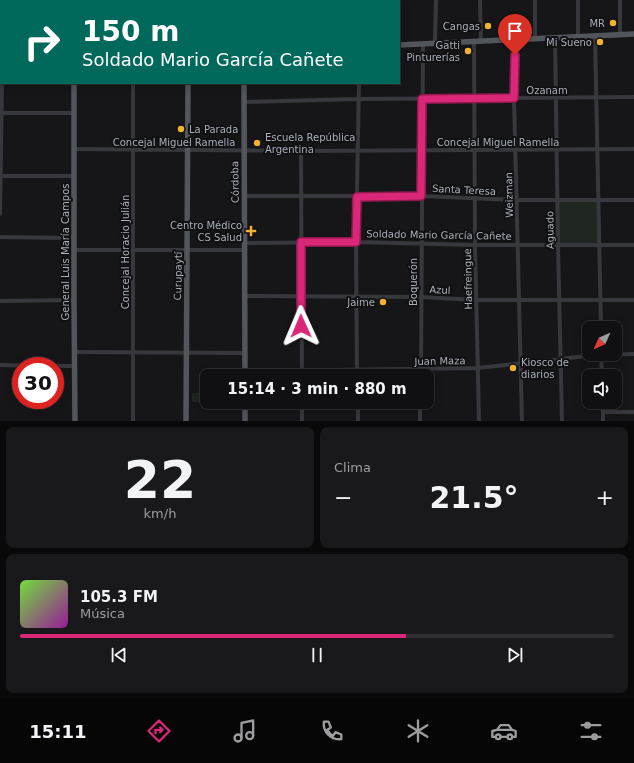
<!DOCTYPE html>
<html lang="es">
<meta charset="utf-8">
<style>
body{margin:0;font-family:"DejaVu Sans",sans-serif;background:#19191b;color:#f1f3f6;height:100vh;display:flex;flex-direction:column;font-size:15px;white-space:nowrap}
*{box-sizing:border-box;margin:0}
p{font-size:13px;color:#9c9d9f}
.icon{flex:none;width:22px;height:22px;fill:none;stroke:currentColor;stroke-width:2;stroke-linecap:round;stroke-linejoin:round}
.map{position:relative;height:421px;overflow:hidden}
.sheet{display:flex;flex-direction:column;gap:6px;padding:6px;background:#09090a;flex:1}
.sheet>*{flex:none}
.hud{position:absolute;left:0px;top:0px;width:400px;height:84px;box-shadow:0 2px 10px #0003,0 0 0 1px #303032;background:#00695c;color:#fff;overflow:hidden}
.needle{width:26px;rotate:225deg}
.controls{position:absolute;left:582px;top:321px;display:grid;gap:8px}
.controls a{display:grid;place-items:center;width:40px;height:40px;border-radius:8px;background:#101012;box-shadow:0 2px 10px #0003,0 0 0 1px #303032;font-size:20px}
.speed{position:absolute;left:12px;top:357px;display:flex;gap:8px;font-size:20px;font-weight:700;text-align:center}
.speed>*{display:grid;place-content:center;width:52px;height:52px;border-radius:50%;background:#101012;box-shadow:0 2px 10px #0003,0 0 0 1px #303032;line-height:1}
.speed .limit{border:6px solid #d22;background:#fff;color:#111}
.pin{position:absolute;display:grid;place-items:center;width:34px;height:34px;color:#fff;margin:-41px -17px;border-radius:50% 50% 50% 0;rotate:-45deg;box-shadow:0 0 4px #0007}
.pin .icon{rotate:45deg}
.me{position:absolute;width:44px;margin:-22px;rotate:359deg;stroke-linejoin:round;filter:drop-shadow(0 0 3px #0008)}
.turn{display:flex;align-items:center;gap:14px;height:84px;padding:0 16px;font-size:18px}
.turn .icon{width:52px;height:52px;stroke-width:2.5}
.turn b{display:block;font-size:28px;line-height:34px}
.big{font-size:30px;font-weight:700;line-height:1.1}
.sheet .tile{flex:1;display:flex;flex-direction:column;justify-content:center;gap:6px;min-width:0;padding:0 14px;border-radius:8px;background:#19191b}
.sheet .dial{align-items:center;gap:0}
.dial b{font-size:52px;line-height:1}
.song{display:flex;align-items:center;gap:12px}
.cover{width:48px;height:48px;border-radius:6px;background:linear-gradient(135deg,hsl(100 70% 55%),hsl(300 70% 35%))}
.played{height:4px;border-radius:2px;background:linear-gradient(90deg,#db2777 65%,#303032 65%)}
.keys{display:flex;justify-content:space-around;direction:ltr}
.heat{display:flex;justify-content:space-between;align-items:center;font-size:22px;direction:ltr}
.sheet .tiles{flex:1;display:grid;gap:6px;grid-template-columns:1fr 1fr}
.tile:last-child{grid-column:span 2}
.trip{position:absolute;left:200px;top:369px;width:234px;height:40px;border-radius:8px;background:#101012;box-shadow:0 2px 10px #0003,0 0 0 1px #303032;font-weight:700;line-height:40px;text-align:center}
.tabs{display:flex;height:64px;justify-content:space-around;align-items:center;background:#060607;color:#9c9d9f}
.tabs .icon{width:28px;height:28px}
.tabs .current{color:#db2777}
.tabs b{font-size:18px;color:#f1f3f6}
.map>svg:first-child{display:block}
.green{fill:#1e261f}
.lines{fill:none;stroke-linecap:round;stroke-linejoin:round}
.minor{stroke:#37383d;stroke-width:4}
.major{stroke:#53555c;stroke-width:5.5}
.route-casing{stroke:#8e194d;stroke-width:10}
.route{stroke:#db2777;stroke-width:7}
.poi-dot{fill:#f2b134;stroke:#111113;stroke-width:1.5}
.labels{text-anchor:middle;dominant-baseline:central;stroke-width:4;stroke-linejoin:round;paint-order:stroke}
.poi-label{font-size:10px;fill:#a8adb8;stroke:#111113;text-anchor:end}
.street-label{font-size:10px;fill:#a8adb8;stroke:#111113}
</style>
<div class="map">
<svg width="634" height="421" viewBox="0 0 634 421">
<rect width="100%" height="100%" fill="#161618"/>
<path class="green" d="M 598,200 L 600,245 L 558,245 L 558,201 Z
M 192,393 L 207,393 L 207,402 L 239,402 L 239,403 L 192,402 Z"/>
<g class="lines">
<path class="minor" d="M 480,0 L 481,41
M 535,0 L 535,39
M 3,1 L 3,0
M 324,1 L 324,0
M 382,1 L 382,0
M 620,35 L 620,0
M 595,36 L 601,328
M 578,37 L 578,0
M 555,38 L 558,245 L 562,421
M 515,40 L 514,98 L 522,421
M 474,42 L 475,245 L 479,421
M 435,43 L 436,0
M 244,102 L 358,99 L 634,97
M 0,113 L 74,113
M 74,149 L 301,151 L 634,149
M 301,151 L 302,376
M 0,176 L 74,176
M 245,196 L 421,196 L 517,200 L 634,200
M 0,214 L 2,83
M 0,237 L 74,238
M 245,243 L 356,242 L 475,245 L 634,245
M 74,250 L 245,250
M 245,296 L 421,297 L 476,300 L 634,300
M 0,301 L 74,300
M 75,352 L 245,353
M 601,354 L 602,376
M 0,365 L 47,366
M 55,366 L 75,366
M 245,371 L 478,368 L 595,355 L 634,354
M 357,376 L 356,242 L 359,83
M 421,376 L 423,43
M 302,402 L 302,421
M 358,402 L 358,421
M 603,402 L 603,421
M 603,412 L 634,412
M 133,421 L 133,83
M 420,421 L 420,402"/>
<path class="major" d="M 231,1 L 232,0
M 258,1 L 258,0
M 399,45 L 634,34
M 0,65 L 1,65
M 74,83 L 74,300 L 75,421
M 244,83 L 245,376
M 245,402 L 245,421
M 186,421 L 188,83"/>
</g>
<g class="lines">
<defs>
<path id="route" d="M 301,326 L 301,242 L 356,242 L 357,197 L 421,196 L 422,99 L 514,98 L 515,55"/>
</defs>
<use href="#route" class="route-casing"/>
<use href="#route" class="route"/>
</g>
<g class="poi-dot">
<circle cx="613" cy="23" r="4"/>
<circle cx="488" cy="26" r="4"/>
<circle cx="600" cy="42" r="4"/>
<circle cx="468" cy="51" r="4"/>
<circle cx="181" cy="129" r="4"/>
<circle cx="257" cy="143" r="4"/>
<path d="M249 225h4v4h4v4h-4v4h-4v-4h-4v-4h4z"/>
<circle cx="383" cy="302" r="4"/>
<circle cx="513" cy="368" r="4"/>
</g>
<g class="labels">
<g class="poi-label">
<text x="605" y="23">MR</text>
<text x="480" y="26">Cangas</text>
<text x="592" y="42">Mi Sueno</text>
<text x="460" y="45">Gatti<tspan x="460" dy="12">Pinturerías</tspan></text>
<text x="189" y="129" text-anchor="start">La Parada</text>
<text x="265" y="137" text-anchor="start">Escuela República<tspan x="265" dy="12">Argentina</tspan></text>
<text x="242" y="225">Centro Médico<tspan x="242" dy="12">CS Salud</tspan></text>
<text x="375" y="302">Jaime</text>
<text x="521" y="362" text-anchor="start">Kiosco de<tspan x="521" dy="12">diarios</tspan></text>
</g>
<g class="street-label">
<text x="547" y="90">Ozanam</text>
<text x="174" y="142">Concejal Miguel Ramella</text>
<text x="498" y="142">Concejal Miguel Ramella</text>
<text transform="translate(235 182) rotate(-91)">Córdoba</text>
<text transform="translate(464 190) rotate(3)">Santa Teresa</text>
<text transform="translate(509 195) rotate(-91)">Weizman</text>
<text transform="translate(550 230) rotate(-91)">Aguado</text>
<text transform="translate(439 235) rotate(1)">Soldado Mario García Cañete</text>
<text transform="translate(65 252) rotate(-90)">General Luis María Campos</text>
<text transform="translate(125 252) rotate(-90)">Concejal Horacio Julián</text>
<text transform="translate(178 276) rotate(-89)">Curupaytí</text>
<text transform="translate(468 279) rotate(-91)">Haefreingue</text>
<text transform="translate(413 282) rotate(-90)">Boquerón</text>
<text transform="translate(440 290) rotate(3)">Azul</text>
<text transform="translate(440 361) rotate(-1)">Juan Maza</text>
</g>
</g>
</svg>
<div class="controls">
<a><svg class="needle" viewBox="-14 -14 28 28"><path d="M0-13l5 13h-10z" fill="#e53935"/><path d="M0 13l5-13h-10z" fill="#9c9d9f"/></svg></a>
<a><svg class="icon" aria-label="sound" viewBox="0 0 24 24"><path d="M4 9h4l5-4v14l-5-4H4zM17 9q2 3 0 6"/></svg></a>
</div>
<div class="speed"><div class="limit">30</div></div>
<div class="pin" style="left:515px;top:55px;background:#d93025"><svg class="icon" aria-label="arrive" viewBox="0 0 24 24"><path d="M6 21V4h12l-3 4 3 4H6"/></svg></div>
<svg class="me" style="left:301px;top:326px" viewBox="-20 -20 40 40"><path d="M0-17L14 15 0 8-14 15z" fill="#db2777" stroke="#fff" stroke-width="4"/></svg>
<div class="trip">15:14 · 3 min · 880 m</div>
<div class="hud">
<div class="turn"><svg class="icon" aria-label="right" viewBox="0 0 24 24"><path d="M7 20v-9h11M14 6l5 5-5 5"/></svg><div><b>150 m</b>Soldado Mario García Cañete</div></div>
</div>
</div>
<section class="sheet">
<div class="tiles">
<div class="tile dial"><b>22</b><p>km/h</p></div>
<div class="tile"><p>Clima</p>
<div class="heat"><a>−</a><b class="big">21.5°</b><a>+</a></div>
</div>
<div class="tile">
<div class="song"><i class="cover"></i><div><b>105.3 FM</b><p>Música</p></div></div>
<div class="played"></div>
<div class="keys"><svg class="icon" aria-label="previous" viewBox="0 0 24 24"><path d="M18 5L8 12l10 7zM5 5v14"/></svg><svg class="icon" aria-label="pause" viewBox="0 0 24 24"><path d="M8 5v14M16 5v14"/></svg><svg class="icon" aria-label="next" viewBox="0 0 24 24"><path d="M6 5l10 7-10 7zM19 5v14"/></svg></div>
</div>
</div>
</section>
<nav class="tabs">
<b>15:11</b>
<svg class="icon current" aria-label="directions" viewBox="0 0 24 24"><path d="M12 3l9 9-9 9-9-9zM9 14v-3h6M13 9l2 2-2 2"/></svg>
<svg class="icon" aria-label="music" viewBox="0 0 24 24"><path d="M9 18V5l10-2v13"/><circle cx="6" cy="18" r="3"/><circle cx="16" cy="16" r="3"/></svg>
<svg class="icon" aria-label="phone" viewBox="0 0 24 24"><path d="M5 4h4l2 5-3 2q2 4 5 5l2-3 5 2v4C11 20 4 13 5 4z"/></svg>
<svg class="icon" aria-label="climate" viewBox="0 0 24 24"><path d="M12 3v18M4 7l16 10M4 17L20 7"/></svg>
<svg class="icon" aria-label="car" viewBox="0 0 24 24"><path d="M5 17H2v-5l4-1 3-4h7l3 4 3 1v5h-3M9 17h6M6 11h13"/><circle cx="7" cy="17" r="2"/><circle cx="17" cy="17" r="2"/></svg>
<svg class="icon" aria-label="filters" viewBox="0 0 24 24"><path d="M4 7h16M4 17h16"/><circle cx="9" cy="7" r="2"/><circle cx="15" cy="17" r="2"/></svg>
</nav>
